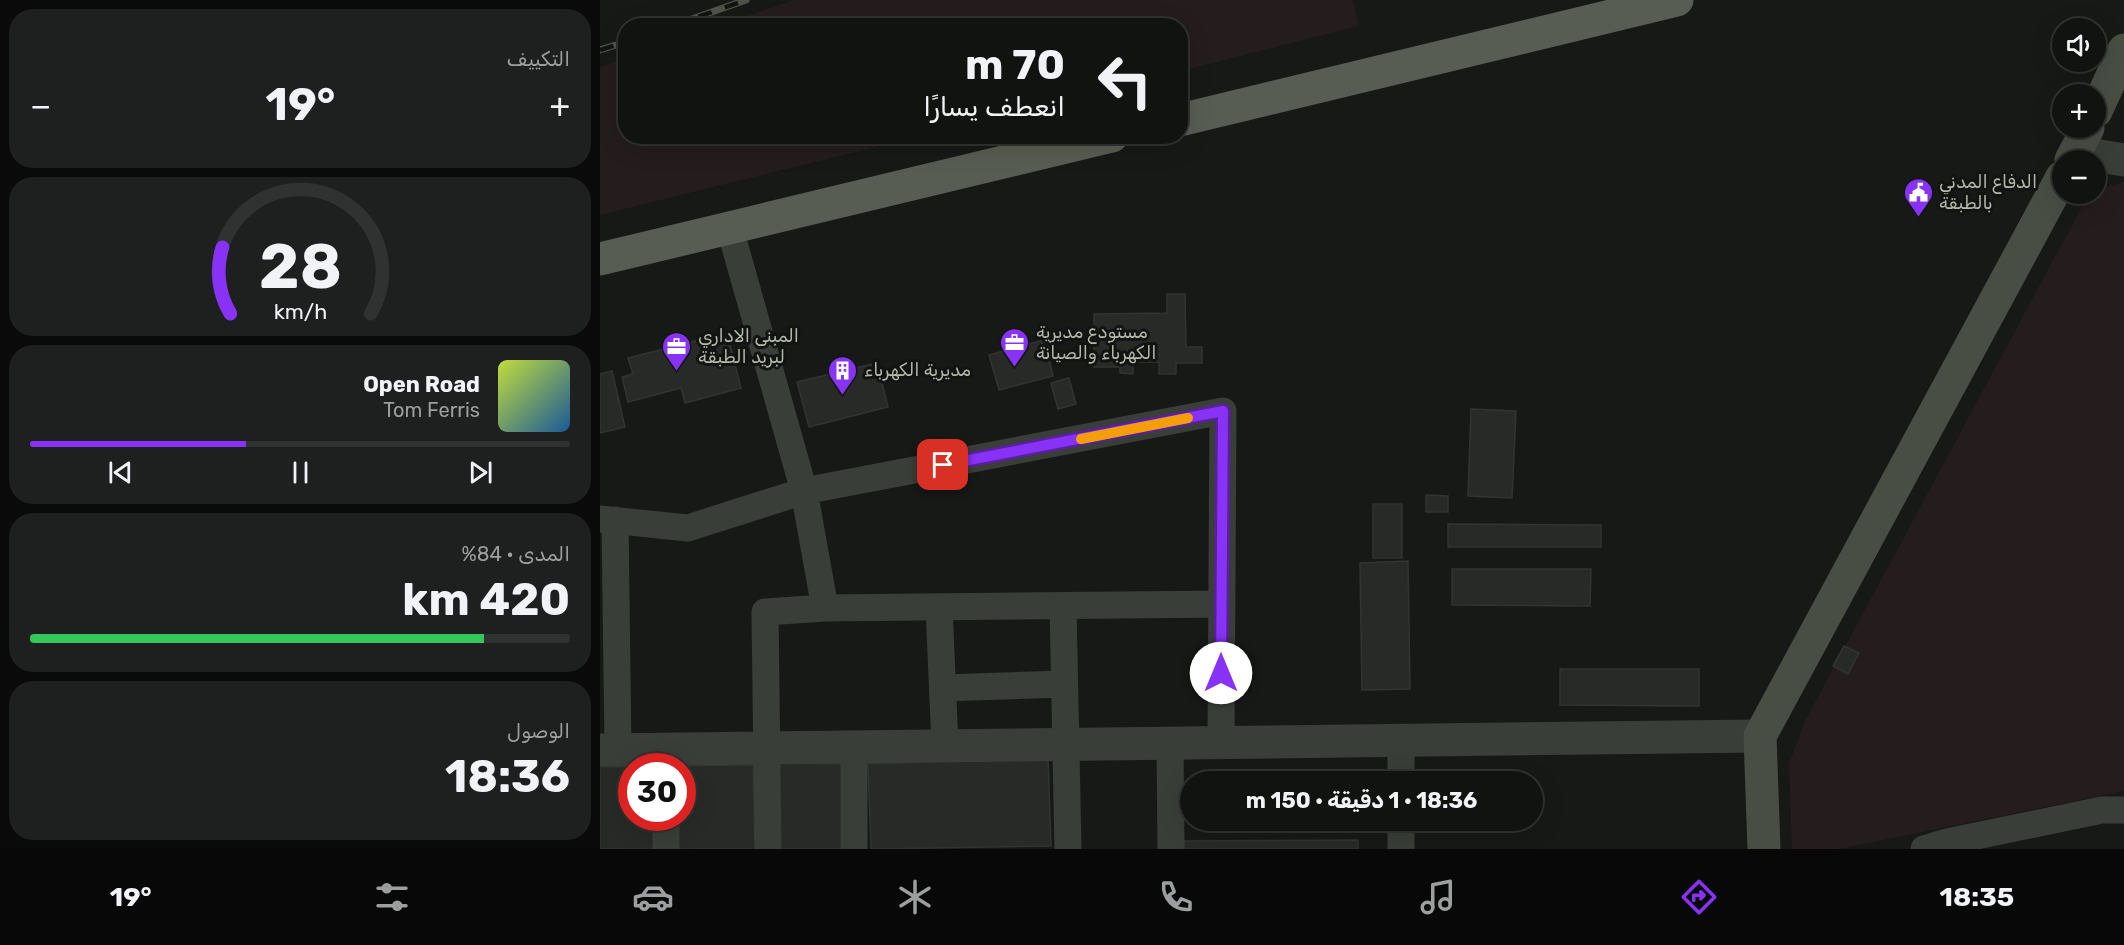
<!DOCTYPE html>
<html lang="ar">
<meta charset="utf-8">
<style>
body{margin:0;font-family:Rubik,"Noto Naskh Arabic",sans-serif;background:#1e201f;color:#f1f3f6;direction:rtl;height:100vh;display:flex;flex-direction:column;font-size:22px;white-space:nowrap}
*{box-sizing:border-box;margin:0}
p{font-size:20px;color:#9c9e9f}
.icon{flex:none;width:33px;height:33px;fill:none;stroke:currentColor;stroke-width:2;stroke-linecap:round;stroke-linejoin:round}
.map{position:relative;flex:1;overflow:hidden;direction:ltr}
.sheet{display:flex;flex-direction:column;gap:9px;padding:9px;background:#090a09;width:600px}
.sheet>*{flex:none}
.hud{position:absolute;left:18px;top:18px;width:570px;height:126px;border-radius:24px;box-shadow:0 6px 24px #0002,0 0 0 2px #303231;direction:rtl;background:#111311;color:#f1f3f6;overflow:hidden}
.buttons{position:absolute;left:1452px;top:18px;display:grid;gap:12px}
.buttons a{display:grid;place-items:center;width:54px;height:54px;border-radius:50%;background:#111311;box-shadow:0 6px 24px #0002,0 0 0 2px #303231;font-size:30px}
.speed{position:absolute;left:18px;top:753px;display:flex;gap:12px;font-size:30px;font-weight:700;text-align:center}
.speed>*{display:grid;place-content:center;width:78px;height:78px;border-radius:50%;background:#111311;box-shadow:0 6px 24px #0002,0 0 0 2px #303231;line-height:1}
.speed .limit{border:9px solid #d22;background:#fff;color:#111}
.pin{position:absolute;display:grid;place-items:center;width:51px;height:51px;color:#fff;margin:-26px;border-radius:12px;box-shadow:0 3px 9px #0006}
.me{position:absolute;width:66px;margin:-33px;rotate:0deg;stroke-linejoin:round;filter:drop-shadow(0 0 4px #0008)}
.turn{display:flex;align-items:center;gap:21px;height:126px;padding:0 24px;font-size:27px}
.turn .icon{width:78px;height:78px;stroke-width:2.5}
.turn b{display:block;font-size:42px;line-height:51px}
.big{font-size:45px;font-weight:700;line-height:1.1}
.sheet .tile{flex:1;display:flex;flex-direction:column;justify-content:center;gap:9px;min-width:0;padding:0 21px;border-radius:24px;background:#1e201f}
.sheet .dial{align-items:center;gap:0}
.dial svg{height:156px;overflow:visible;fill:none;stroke:#303231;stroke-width:7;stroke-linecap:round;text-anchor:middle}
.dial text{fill:#f1f3f6;stroke:none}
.song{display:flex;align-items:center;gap:18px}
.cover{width:72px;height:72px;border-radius:9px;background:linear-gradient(135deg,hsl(70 70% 55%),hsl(210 70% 35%))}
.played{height:6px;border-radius:3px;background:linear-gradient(90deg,#8832f5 40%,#303231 40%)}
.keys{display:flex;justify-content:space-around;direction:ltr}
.heat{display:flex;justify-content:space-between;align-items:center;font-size:33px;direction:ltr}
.charge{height:9px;border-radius:4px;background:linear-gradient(90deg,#34c759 84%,#303231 0)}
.trip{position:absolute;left:580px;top:771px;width:363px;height:60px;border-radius:30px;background:#111311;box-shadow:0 6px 24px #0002,0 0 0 2px #303231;font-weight:700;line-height:60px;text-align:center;direction:rtl}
.menu{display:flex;height:96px;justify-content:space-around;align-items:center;background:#070807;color:#9c9e9f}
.menu .icon{width:42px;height:42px}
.menu .selected{color:#8832f5}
.menu b{font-size:27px;color:#f1f3f6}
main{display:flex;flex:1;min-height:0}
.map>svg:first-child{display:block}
.green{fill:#241c1d}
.building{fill:#272a27;stroke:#313531;stroke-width:1.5}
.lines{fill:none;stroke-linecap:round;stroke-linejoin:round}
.minor{stroke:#3a3e38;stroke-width:27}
.tertiary{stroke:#3a3e38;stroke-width:33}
.secondary{stroke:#494e45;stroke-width:33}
.primary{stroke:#585d53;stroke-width:33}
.rail-casing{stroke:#4e534a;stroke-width:7}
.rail{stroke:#121412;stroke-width:4.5;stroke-dasharray:14;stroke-linecap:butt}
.route-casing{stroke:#58209f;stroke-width:15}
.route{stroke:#8832f5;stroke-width:10}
.slow{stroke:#f59e0b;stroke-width:10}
.labels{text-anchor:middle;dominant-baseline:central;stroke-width:6;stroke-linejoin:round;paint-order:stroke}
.poi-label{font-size:18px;fill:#b1b9a8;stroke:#121412;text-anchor:start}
</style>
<main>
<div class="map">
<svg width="1524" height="849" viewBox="0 0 1524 849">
<rect width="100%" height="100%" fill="#171917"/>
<path class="green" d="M 194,0 L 753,0 L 759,26 L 581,71 L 580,26 L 120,25 Z
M 25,58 L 26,136 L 316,137 L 0,215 L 0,67 Z
M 1524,182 L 1524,791 L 1239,849 L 1192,849 L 1189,764 L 1205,721 L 1484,203 L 1500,188 Z"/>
<path class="building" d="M 567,294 L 585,294 L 586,347 L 602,347 L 602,363 L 576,363 L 576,374 L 559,374 L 559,362 L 533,362 L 533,374 L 520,373 L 520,367 L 494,367 L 494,314 L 567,313 Z
M 127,333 L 141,388 L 85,403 L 81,388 L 28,402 L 22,377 L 33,374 L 28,358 Z
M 444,340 L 453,376 L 399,390 L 389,355 Z
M 277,363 L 288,407 L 209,427 L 197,382 Z
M 12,371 L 25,427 L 0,433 L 0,374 Z
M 469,378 L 476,404 L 458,409 L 451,383 Z
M 871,409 L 916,411 L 912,498 L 868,496 Z
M 826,495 L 848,496 L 848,512 L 826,512 Z
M 773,504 L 802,504 L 802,558 L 773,558 Z
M 848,524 L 1001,525 L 1001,547 L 848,547 Z
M 808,561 L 810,689 L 762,690 L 760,563 Z
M 852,569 L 991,569 L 990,606 L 852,605 Z
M 1244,646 L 1259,653 L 1248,674 L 1233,666 Z
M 960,669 L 1099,669 L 1099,706 L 960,705 Z
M 448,758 L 451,846 L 271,849 L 268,764 Z
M 174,763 L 248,764 L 247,849 L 173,849 Z
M 153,765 L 155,849 L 74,849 L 74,818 L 82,818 L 82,766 L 73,766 Z
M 32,766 L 32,818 L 65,818 L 66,849 L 0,849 L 0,767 L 65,766 Z
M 758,840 L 758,849 L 584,849 L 584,841 Z"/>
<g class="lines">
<path class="minor" d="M 130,229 L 204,491 L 225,608
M 0,519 L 88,528 L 204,491 L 623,411 L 621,742
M 15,520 L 18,750
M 463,606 L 468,849
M 339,607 L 345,746
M 343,688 L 464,684
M 801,740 L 801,782
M 570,743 L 571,849
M 254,747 L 254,849
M 66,818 L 66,849
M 801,820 L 801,849
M 168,849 L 165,612 L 225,608 L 622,604
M 1324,849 L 1347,842 L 1502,810 L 1524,810"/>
<path class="tertiary" d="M 1476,152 L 1524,160
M 0,750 L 1160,736"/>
<path class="secondary" d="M 1496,111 L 1524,50
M 1471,160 L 1488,128
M 1164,849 L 1160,736 L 1462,177"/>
<path class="primary" d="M 580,120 L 1077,0
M 0,259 L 512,136"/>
<defs>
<path id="rail" d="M 72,26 L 146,0
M 0,50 L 26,42"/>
</defs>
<use href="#rail" class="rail-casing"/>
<use href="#rail" class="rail"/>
</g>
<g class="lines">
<defs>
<path id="route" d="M 343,465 L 623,411 L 621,673"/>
</defs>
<use href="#route" class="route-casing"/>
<use href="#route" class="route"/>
<path class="slow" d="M 481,439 L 588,418"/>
</g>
<defs>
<symbol id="civic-pin" viewBox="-11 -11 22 30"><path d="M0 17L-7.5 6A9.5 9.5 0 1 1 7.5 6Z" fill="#8832f5" stroke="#121412"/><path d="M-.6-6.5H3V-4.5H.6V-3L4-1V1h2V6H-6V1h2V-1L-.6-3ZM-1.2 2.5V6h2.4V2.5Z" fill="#fff"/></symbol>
<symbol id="office-pin" viewBox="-11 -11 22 30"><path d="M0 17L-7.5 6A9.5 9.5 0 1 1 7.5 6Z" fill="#8832f5" stroke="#121412"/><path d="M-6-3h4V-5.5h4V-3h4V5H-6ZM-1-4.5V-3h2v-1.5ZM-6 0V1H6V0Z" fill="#fff"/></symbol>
<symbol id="building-pin" viewBox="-11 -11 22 30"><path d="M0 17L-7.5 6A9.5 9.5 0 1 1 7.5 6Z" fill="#8832f5" stroke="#121412"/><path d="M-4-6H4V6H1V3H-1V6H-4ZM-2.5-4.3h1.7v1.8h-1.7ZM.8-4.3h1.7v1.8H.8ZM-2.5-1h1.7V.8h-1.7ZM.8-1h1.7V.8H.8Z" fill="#fff"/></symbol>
</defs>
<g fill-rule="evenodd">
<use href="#civic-pin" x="1302" y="176" width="33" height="45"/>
<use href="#office-pin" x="398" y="326" width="33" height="45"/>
<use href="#office-pin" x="60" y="330" width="33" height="45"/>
<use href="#building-pin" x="226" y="354" width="33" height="45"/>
</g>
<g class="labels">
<g class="poi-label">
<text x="1339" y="182">الدفاع المدني<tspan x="1339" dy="21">بالطبقة</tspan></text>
<text x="436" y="332">مستودع مديرية<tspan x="436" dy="21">الكهرباء والصيانة</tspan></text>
<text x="98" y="336">المبنى الاداري<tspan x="98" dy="21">لبريد الطبقة</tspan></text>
<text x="264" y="370">مديرية الكهرباء</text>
</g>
</g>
</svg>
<div class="buttons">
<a><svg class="icon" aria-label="sound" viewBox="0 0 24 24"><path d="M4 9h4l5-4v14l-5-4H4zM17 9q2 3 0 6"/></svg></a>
<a>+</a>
<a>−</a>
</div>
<div class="speed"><div class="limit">30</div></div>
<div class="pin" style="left:343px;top:465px;background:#d93025"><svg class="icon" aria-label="arrive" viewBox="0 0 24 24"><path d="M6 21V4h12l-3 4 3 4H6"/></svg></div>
<svg class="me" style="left:621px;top:673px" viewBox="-20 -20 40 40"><circle r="19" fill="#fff"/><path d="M0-13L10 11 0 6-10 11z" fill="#8832f5"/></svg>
<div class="trip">18:36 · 1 دقيقة · 150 m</div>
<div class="hud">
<div class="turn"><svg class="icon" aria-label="left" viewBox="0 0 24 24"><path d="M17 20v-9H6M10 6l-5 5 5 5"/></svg><div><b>70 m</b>انعطف يسارًا</div></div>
</div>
</div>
<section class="sheet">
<div class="tile"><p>التكييف</p>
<div class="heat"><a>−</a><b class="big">19°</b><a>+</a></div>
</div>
<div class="tile dial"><svg viewBox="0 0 100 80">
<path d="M14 69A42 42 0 1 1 86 69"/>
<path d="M14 69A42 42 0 0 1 10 35" stroke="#8832f5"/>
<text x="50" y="56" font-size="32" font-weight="700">28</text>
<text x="50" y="72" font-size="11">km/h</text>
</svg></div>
<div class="tile">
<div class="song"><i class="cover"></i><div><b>Open Road</b><p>Tom Ferris</p></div></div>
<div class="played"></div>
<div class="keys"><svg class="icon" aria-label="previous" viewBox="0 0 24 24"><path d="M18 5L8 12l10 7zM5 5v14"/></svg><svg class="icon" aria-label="pause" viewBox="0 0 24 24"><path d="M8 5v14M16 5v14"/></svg><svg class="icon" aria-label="next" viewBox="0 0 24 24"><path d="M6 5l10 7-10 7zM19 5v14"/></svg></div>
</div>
<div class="tile"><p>المدى · 84%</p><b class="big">420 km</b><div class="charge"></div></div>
<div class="tile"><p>الوصول</p><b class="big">18:36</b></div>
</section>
</main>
<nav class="menu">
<b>18:35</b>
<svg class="icon selected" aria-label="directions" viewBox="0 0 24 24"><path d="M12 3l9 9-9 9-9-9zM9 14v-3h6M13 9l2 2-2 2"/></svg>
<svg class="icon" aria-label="music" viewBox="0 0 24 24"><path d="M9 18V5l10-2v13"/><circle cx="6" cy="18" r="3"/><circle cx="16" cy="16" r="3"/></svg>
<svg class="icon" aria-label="phone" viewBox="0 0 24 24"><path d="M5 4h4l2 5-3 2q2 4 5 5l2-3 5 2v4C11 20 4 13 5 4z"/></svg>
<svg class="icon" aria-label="climate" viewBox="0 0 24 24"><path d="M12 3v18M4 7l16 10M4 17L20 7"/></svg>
<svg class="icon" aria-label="car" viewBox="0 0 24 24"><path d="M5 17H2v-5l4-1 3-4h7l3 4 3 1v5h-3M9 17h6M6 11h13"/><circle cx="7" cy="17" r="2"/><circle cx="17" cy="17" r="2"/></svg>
<svg class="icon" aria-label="filters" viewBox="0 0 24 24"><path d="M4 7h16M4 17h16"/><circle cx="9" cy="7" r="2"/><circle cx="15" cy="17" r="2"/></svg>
<b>19°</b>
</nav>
